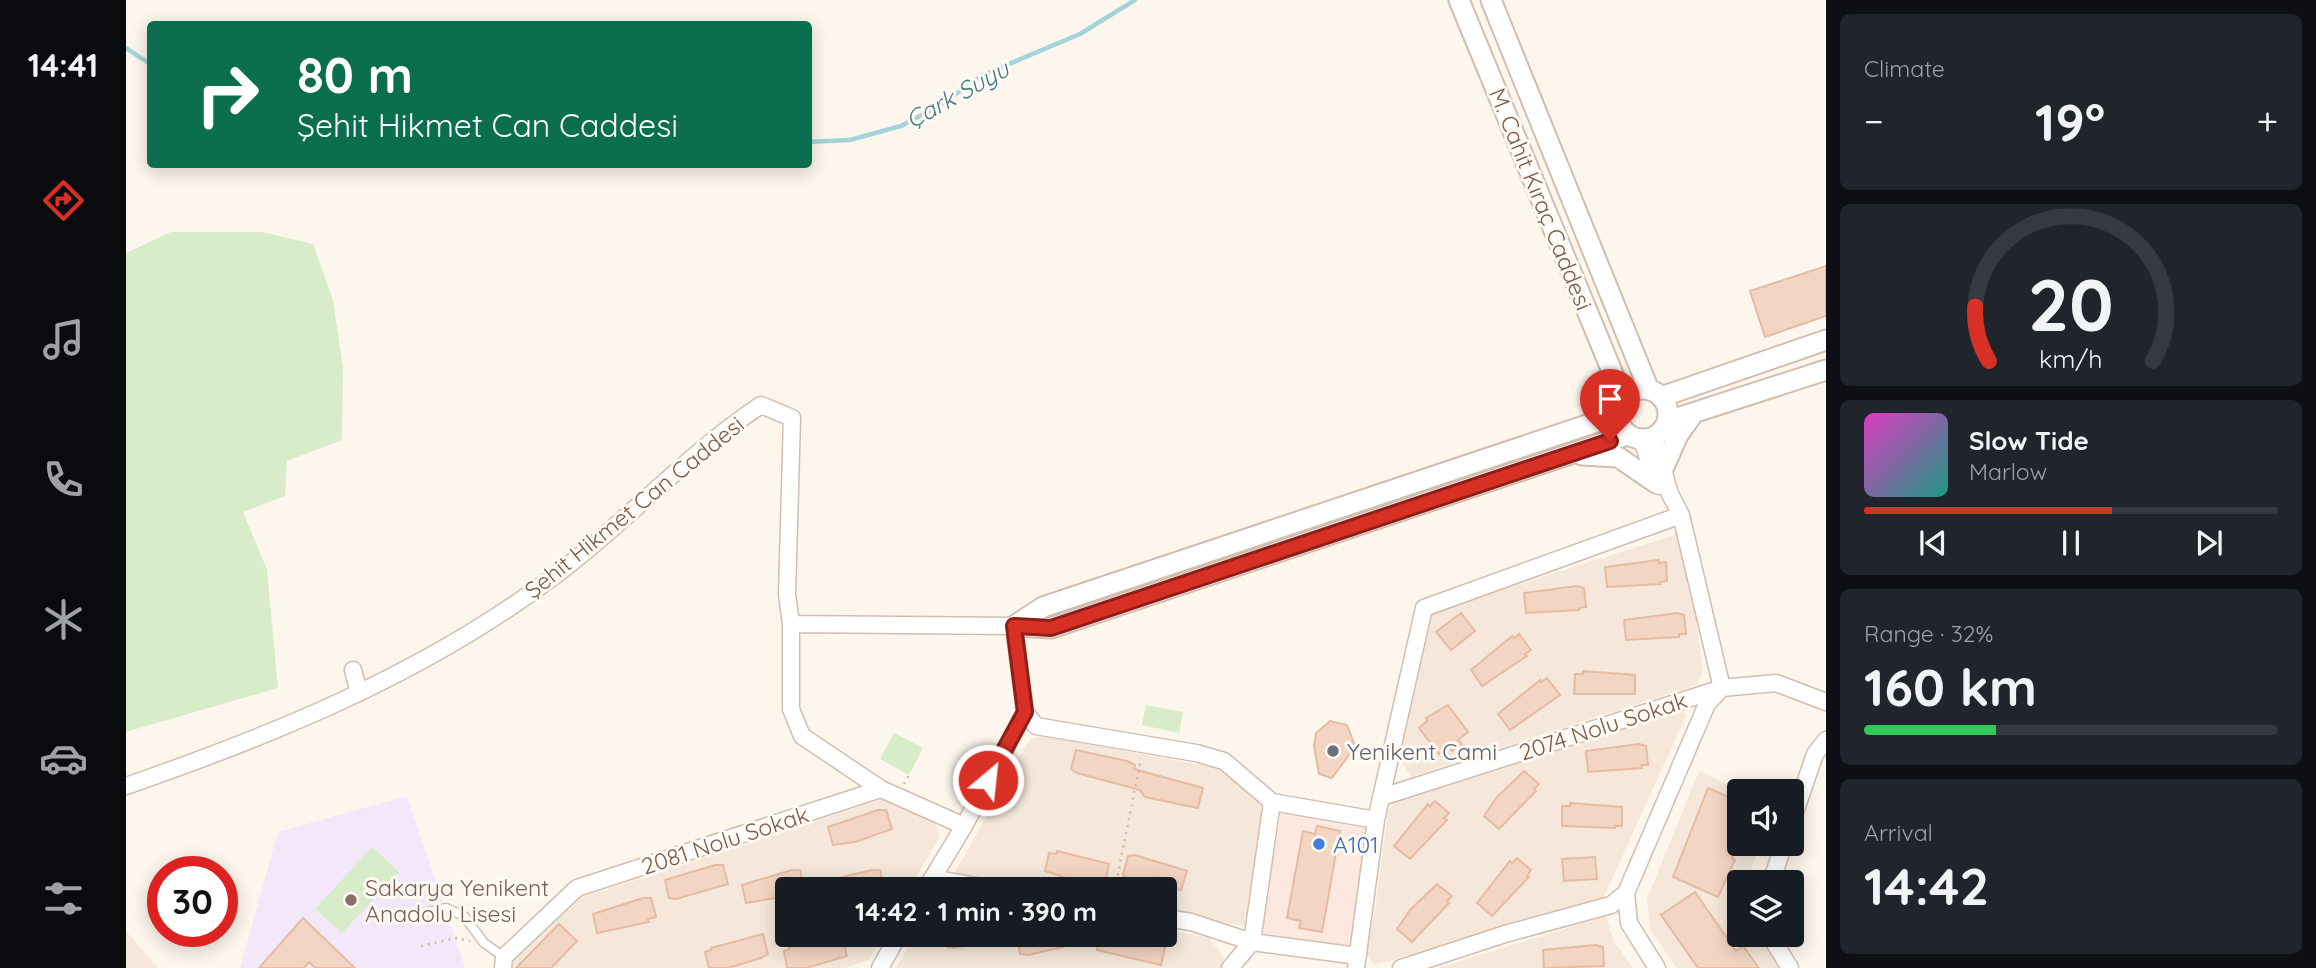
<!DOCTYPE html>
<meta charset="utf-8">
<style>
body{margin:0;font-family:Quicksand,sans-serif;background:#20242c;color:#f1f3f6;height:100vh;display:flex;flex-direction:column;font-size:26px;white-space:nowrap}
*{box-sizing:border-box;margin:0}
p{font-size:23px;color:#9ea1a6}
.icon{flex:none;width:38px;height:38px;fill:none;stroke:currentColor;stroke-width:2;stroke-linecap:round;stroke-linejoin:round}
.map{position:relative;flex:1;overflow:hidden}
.drawer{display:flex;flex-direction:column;gap:14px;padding:14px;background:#0d0f14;width:490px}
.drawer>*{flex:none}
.banner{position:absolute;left:21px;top:21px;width:665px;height:147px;border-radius:7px;box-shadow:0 4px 18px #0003;background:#0b6e4f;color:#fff;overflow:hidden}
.tools{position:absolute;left:1601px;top:779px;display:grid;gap:14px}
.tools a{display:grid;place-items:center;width:77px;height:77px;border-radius:7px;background:#171b24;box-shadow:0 4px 18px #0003;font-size:35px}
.speed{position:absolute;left:21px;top:856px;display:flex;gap:14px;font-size:35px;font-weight:700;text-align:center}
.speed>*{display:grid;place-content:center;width:91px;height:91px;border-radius:50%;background:#171b24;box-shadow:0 4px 18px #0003;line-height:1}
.speed .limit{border:10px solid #d22;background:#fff;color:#111}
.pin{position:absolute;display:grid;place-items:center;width:60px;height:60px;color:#fff;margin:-72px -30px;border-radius:50% 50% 50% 0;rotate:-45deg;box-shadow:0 0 7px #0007}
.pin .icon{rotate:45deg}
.me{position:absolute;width:77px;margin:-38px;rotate:28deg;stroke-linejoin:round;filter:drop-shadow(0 0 5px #0008)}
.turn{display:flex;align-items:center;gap:24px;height:147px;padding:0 35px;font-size:32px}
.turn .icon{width:91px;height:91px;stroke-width:2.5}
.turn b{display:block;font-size:49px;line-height:60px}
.big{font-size:52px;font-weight:700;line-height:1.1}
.drawer .tile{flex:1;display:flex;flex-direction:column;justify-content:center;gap:10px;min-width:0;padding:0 24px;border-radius:10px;background:#20242c}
.drawer .dial{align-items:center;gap:0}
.dial svg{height:182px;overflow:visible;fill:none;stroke:#363941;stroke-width:7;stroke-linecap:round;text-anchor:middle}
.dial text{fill:#f1f3f6;stroke:none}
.song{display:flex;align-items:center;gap:21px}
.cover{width:84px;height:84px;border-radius:10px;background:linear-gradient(135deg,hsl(310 70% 55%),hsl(170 70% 35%))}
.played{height:7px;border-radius:4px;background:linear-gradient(90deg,#d93025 60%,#363941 60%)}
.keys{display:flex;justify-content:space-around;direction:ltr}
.heat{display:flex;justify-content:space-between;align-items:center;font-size:38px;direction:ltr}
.charge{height:10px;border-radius:5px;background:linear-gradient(90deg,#34c759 32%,#363941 0)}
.trip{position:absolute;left:649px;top:877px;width:402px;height:70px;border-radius:7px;background:#171b24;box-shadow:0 4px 18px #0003;font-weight:700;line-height:70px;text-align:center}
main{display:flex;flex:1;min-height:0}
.tabs{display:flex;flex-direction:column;width:126px;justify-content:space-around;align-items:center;background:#090b0e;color:#9ea1a6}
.tabs .icon{width:49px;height:49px}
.tabs .current{color:#d93025}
.tabs b{font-size:32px;color:#f1f3f6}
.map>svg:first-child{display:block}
.residential{fill:#f5e8da}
.commercial{fill:#fde8e0}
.education{fill:#f3e8fa}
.green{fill:#d8ecc9}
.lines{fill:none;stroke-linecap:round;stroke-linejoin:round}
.stream{stroke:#a5d3da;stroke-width:4.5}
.building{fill:#f3d5c3;stroke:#e6bba3;stroke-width:2}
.service-casing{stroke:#d1beb0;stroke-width:11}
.minor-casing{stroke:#d1beb0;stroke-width:19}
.tertiary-casing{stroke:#d1beb0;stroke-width:23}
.path{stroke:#d9b8a5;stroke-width:2.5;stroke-dasharray:2 5;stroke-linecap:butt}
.service{stroke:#fff;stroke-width:8}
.minor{stroke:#fff;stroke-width:16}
.tertiary{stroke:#fff;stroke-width:19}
.route-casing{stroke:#8d1f18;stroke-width:18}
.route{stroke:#d93025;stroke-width:12}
.worship-dot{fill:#6b7280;stroke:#fffaf3;stroke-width:2.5}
.shop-dot{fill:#3f7fe0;stroke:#fffaf3;stroke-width:2.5}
.education-dot{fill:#8d6e63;stroke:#fffaf3;stroke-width:2.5}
.labels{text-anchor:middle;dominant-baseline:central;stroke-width:6;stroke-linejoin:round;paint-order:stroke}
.street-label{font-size:23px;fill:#7a5c4d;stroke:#fffaf3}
.worship-label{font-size:23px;fill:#5b616d;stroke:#fffaf3;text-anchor:start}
.shop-label{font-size:23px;fill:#366cbe;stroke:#fffaf3;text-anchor:start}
.education-label{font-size:23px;fill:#785e54;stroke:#fffaf3;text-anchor:start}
.water-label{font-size:24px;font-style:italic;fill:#437c86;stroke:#fffaf3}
</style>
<main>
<nav class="tabs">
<b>14:41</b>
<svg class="icon current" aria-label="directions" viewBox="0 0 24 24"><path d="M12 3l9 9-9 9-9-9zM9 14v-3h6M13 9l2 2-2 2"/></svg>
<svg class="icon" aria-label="music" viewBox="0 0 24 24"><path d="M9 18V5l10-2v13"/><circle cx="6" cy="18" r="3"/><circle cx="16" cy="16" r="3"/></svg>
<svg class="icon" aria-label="phone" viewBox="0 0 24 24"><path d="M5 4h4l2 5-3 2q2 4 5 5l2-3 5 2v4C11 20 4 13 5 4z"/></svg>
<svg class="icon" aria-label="climate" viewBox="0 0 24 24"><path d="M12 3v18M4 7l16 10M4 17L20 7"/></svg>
<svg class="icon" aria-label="car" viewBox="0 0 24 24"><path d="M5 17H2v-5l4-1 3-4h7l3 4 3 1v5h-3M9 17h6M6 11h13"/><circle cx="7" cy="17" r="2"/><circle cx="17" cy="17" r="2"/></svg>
<svg class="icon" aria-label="filters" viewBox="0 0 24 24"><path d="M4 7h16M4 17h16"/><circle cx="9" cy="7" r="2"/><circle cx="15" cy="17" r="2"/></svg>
</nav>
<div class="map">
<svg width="1700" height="968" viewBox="0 0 1700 968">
<rect width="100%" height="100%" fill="#fdf6ec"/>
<path class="residential" d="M 1558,532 L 1577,671 L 1570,685 L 1285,777 L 1272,756 L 1302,613 Z
M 1557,708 L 1560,716 L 1477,899 L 1248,965 L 1239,951 L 1249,910 L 1262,811 L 1271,799 Z
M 916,736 L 1097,769 L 1121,789 L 1135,806 L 1136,819 L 1118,926 L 1040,912 L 1040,889 L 913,889 L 828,874 L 904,739 Z
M 1573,771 L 1614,791 L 1614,844 L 1635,844 L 1620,882 L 1614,882 L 1610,907 L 1613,911 L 1614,934 L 1631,935 L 1657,968 L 1551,968 L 1524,930 L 1521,899 Z
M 760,798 L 809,823 L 814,836 L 783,889 L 662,889 L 662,934 L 757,935 L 743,960 L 719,968 L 385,968 L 386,963 L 455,898 Z
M 1480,916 L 1487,940 L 1507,968 L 1312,968 Z
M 1040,930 L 1082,937 L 1098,957 L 1096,968 L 770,968 L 790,934 L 1040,934 Z
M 0,931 L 32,968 L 0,968 Z"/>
<path class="commercial" d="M 1155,813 L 1244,829 L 1223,949 L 1134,933 Z"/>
<path class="education" d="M 281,796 L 339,968 L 114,968 L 152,832 Z"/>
<path class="green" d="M 45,232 L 136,232 L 187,244 L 207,300 L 217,368 L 216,440 L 161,461 L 159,496 L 117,512 L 141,570 L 152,688 L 0,732 L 0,253 Z
M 1020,705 L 1057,712 L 1053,733 L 1016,725 Z
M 768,733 L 797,748 L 783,775 L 754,759 Z
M 246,847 L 273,872 L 216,933 L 189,909 Z"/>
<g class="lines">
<path class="stream" d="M 0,48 L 24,64
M 682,142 L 724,140 L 775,126 L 811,107 L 857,75 L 954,34 L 1009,0"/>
</g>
<path class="building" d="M 1700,266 L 1700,316 L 1639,337 L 1624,291 Z
M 1533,560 L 1533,563 L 1540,562 L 1541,581 L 1534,582 L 1535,584 L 1481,587 L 1479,567 Z
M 1451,586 L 1458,588 L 1460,607 L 1453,608 L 1453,610 L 1400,613 L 1398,593 Z
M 1335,613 L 1349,631 L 1325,650 L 1310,632 Z
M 1551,613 L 1558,615 L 1560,634 L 1553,634 L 1553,637 L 1500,640 L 1498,620 Z
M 1393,634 L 1405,650 L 1399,654 L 1401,656 L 1356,686 L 1345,670 L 1386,636 L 1388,638 Z
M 1457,671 L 1509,675 L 1509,694 L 1448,694 L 1449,674 L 1457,674 Z
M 1421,678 L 1434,695 L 1384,730 L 1372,714 L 1414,680 L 1415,682 Z
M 1322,705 L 1342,732 L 1332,740 L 1336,744 L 1326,751 L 1322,747 L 1313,754 L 1293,728 L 1302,720 L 1300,718 Z
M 1204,721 L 1221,725 L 1228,743 L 1223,755 L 1206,778 L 1193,774 L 1188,746 L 1190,733 Z
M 1513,744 L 1520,746 L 1522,765 L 1515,765 L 1516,768 L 1462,772 L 1460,751 Z
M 950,750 L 1001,761 L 1009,765 L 1008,769 L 1077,788 L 1072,808 L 1019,797 L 1014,790 L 951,773 L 945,769 Z
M 1398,771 L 1413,784 L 1408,789 L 1410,791 L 1373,829 L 1358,816 L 1371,797 Z
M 1582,788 L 1614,802 L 1614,840 L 1606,858 L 1609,860 L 1592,897 L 1547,877 Z
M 1309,801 L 1323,813 L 1318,818 L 1321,820 L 1284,859 L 1268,846 L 1302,804 L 1304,806 Z
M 1444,803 L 1496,807 L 1496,826 L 1489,826 L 1489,828 L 1436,826 L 1436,806 L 1444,806 Z
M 752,810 L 760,810 L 766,829 L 729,842 L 707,845 L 702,827 Z
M 1191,826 L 1214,831 L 1196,932 L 1173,928 L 1175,921 L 1161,918 L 1177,831 L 1189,834 Z
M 931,851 L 983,864 L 979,884 L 941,878 L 919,871 L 923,853 L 930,854 Z
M 1009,855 L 1061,871 L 1055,890 L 1003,879 L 997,875 L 1002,856 Z
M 1469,857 L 1471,879 L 1438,881 L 1436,859 Z
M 1391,858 L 1405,870 L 1401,876 L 1403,877 L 1366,916 L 1351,903 L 1384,861 L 1386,863 Z
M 589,865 L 597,865 L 602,884 L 550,899 L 543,898 L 539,880 Z
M 666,870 L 674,870 L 679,889 L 662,889 L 662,896 L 620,903 L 616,885 Z
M 746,870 L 754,870 L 758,889 L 683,889 L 683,885 Z
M 1311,884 L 1326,896 L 1321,901 L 1323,903 L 1286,942 L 1271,929 L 1284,910 Z
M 1569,892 L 1610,951 L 1617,946 L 1633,968 L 1572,968 L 1535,915 Z
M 517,898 L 525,898 L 530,917 L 522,919 L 523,922 L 471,933 L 467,914 Z
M 177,918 L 229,968 L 189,968 L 183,962 L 178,968 L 133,968 Z
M 433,924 L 451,941 L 425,968 L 390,968 Z
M 637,934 L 642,954 L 635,958 L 602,968 L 583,968 L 579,952 L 585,950 L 585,948 Z
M 818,934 L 870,934 L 871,940 L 828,948 L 821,947 Z
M 891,934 L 967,934 L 967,940 L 902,955 L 894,954 Z
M 975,934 L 1025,934 L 1041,938 L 1035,965 L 971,950 Z
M 708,936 L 716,936 L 721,956 L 680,968 L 661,968 L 658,951 L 664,949 L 663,947 Z
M 1470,945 L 1477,947 L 1478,966 L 1418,968 L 1417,950 Z"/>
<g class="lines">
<defs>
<path id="service" d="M 285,916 L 320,908 L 338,916 L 358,943 L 378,957"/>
<path id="minor" d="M 1528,438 L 1544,494 L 1555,515 L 1596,688 L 1581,704 L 1500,893 L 1503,923 L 1531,968
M 1516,440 L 1530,483 L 1533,486
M 665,624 L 665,709 L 676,736 L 755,789
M 227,670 L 233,693
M 899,712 L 910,726 L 1070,753 L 1098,761 L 1146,802 L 1126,942 L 1232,956
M 0,786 C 150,734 299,673 427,577 C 500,523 560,455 635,405 L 666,418 L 661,594 L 665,624 L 888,626 L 899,712 L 838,826 L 800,889
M 1256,797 L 1596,688 L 1650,683 L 1700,702
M 1146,802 L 1250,820
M 1666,821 L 1689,754 L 1700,740
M 806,878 L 867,889
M 1645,882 L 1658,844
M 1040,918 L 1065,922 L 1126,942 L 1104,968
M 1643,934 L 1664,968
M 377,968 L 378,957 L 451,888 L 755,789 L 838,826
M 754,968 L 773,934
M 1230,968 L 1250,820 L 1298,608 L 1555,515
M 1275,968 L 1379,934 L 1485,905 L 1500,893"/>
<path id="tertiary" d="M 1333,0 L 1497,398
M 1365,0 L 1523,390
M1492 414a25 25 0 1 1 50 0a25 25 0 1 1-50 0Z
M 1535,397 L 1700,340
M 1542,421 L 1700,370
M 1456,455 L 1492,457 L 1530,483
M 1537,469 L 1552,435 L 1567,414
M 888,626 L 925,628 L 1501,435
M 888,626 L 917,607 L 1491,415"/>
</defs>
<use href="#service" class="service-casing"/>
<use href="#minor" class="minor-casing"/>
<use href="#tertiary" class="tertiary-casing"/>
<path class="path" d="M 778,784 L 783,775
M 989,889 L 1015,758
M 295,946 L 330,938 L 344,941"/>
<use href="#service" class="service"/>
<use href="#minor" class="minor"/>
<use href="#tertiary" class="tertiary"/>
</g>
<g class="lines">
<defs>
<path id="route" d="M 862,780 L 899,712 L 888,626 L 925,628 L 1484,441"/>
</defs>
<use href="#route" class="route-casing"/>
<use href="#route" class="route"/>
</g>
<circle class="worship-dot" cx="1207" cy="751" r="7"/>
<circle class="shop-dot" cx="1193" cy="844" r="7"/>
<circle class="education-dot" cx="225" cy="900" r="7"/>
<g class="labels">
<g class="street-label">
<text transform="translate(1415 199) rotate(68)">M. Cahit Kıraç Caddesi</text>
<text transform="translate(508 507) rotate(-39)">Şehit Hikmet Can Caddesi</text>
<text transform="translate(1477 726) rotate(-18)">2074 Nolu Sokak</text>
<text transform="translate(599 840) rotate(-18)">2081 Nolu Sokak</text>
</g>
<g class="worship-label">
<text x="1221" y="751">Yenikent Cami</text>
</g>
<g class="shop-label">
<text x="1207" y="844">A101</text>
</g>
<g class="education-label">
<text x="239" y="887">Sakarya Yenikent<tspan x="239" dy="26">Anadolu Lisesi</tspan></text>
</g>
<g class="water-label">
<text transform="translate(831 94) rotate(-29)">Çark Suyu</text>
</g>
</g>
</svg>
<div class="tools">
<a><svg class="icon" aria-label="sound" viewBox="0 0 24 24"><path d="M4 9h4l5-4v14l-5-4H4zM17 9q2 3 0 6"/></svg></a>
<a><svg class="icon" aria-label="layers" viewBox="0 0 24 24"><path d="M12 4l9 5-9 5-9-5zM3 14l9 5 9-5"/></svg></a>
</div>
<div class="speed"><div class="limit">30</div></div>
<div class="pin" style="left:1484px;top:441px;background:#d93025"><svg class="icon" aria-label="arrive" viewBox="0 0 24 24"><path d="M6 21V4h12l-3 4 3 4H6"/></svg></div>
<svg class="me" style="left:862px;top:780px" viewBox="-20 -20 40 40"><circle r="17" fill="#d93025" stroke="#fff" stroke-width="3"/><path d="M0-11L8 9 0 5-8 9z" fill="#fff"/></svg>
<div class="trip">14:42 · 1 min · 390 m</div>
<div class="banner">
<div class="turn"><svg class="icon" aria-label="right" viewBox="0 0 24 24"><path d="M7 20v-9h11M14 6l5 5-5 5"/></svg><div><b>80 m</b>Şehit Hikmet Can Caddesi</div></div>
</div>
</div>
<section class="drawer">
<div class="tile"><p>Climate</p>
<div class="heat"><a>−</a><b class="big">19°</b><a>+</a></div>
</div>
<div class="tile dial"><svg viewBox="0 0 100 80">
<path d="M14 69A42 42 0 1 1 86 69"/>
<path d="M14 69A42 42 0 0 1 8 45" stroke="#d93025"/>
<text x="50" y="56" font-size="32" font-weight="700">20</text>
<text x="50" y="72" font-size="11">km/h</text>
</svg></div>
<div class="tile">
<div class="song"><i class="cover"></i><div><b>Slow Tide</b><p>Marlow</p></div></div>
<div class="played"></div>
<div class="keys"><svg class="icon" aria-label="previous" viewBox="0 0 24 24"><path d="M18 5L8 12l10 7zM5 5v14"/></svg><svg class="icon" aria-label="pause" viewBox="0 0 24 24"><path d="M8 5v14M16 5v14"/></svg><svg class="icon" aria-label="next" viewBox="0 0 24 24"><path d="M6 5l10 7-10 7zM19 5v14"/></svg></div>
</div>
<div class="tile"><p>Range · 32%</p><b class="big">160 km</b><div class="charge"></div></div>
<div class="tile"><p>Arrival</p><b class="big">14:42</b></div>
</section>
</main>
